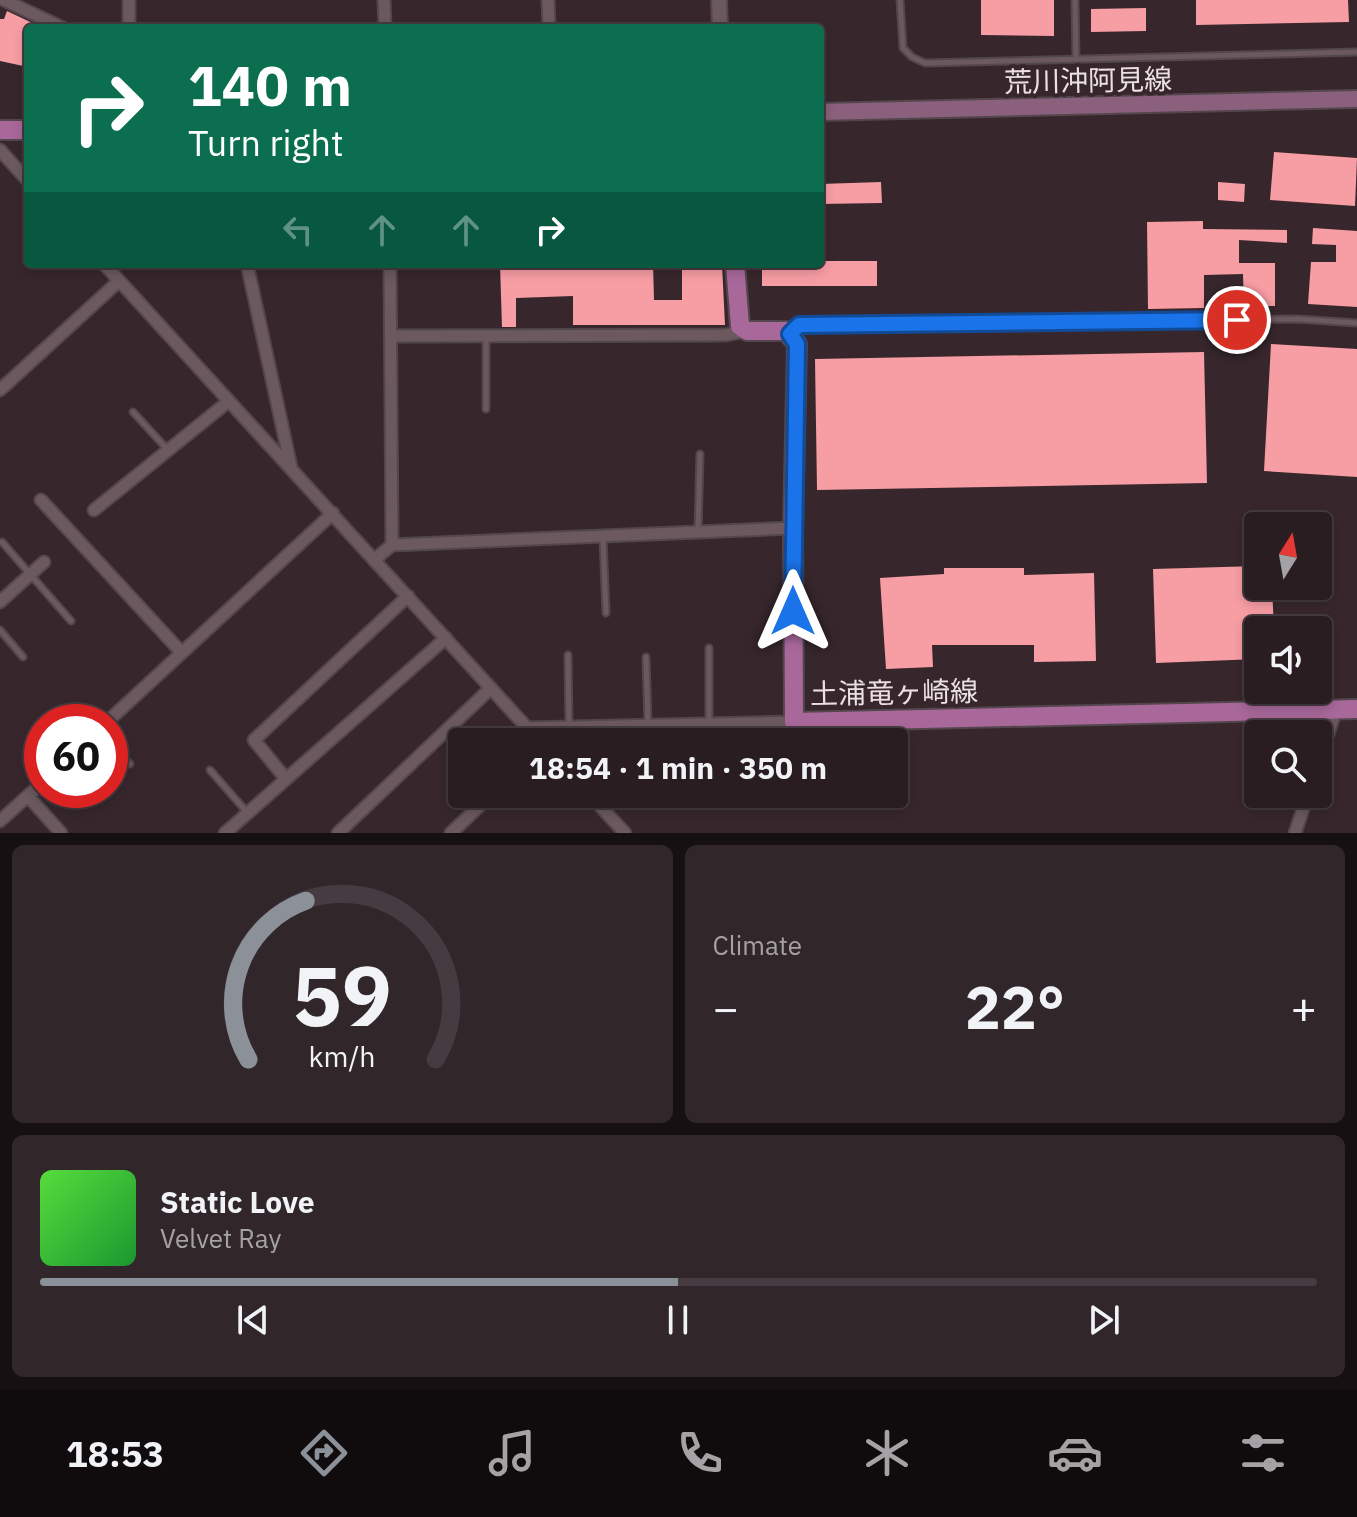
<!DOCTYPE html>
<meta charset="utf-8">
<style>
body{margin:0;font-family:"IBM Plex Sans","Noto Sans JP",sans-serif;background:#31262a;color:#f1f3f6;height:100vh;display:flex;flex-direction:column;font-size:30px;white-space:nowrap}
*{box-sizing:border-box;margin:0}
p{font-size:26px;color:#a5a2a5}
.icon{flex:none;width:44px;height:44px;fill:none;stroke:currentColor;stroke-width:2;stroke-linecap:round;stroke-linejoin:round}
.map{position:relative;height:833px;overflow:hidden}
.panel{display:flex;flex-direction:column;gap:12px;padding:12px;background:#171013;flex:1}
.panel>*{flex:none}
.top-card{position:absolute;left:24px;top:24px;width:800px;height:244px;border-radius:8px;box-shadow:0 4px 12px #0003,0 0 0 2px #453b40;background:#0b6e4f;color:#fff;overflow:hidden}
.needle{width:52px;rotate:11deg}
.fabs{position:absolute;left:1244px;top:512px;display:grid;gap:16px}
.fabs a{display:grid;place-items:center;width:88px;height:88px;border-radius:8px;background:#291d22;box-shadow:0 4px 12px #0003,0 0 0 2px #453b40;font-size:40px}
.speed{position:absolute;left:24px;top:704px;display:flex;gap:16px;font-size:40px;font-weight:700;text-align:center}
.speed>*{display:grid;place-content:center;width:104px;height:104px;border-radius:50%;background:#291d22;box-shadow:0 4px 12px #0003,0 0 0 2px #453b40;line-height:1}
.speed .limit{border:12px solid #d22;background:#fff;color:#111}
.pin{position:absolute;display:grid;place-items:center;width:68px;height:68px;color:#fff;margin:-34px;border:4px solid #fff;border-radius:50%;box-shadow:0 2px 8px #0007}
.me{position:absolute;width:88px;margin:-44px;rotate:0deg;stroke-linejoin:round;filter:drop-shadow(0 0 6px #0008)}
.turn{display:flex;align-items:center;gap:28px;height:168px;padding:0 32px;font-size:36px}
.turn .icon{width:104px;height:104px;stroke-width:2.5}
.turn b{display:block;font-size:56px;line-height:68px}
.lanes{display:flex;align-items:center;height:76px;padding:0 32px;background:#0003;justify-content:center;gap:40px;direction:ltr}
.lanes .off{opacity:.35}
.big{font-size:60px;font-weight:700;line-height:1.1}
.panel .card{flex:1;display:flex;flex-direction:column;justify-content:center;gap:12px;min-width:0;padding:0 28px;border-radius:12px;background:#31262a}
.panel .dial{align-items:center;gap:0}
.dial svg{height:208px;overflow:visible;fill:none;stroke:#453b40;stroke-width:7;stroke-linecap:round;text-anchor:middle}
.dial text{fill:#f1f3f6;stroke:none}
.song{display:flex;align-items:center;gap:24px}
.cover{width:96px;height:96px;border-radius:12px;background:linear-gradient(135deg,hsl(110 70% 55%),hsl(130 70% 35%))}
.played{height:8px;border-radius:4px;background:linear-gradient(90deg,#8c9099 50%,#453b40 50%)}
.keys{display:flex;justify-content:space-around;direction:ltr}
.heat{display:flex;justify-content:space-between;align-items:center;font-size:44px;direction:ltr}
.panel .tiles{flex:1;display:grid;gap:12px;grid-template-columns:1fr 1fr}
.card:last-child{grid-column:span 2}
.trip{position:absolute;left:448px;top:728px;width:460px;height:80px;border-radius:8px;background:#291d22;box-shadow:0 4px 12px #0003,0 0 0 2px #453b40;font-weight:700;line-height:80px;text-align:center}
.menu{display:flex;height:128px;justify-content:space-around;align-items:center;background:#100c0e;color:#a5a2a5}
.menu .icon{width:56px;height:56px}
.menu .selected{color:#8c9099}
.menu b{font-size:36px;color:#f1f3f6}
.map>svg:first-child{display:block}
.building{fill:#f79da4}
.lines{fill:none;stroke-linecap:round;stroke-linejoin:round}
.service-casing{stroke:#53464c;stroke-width:9}
.minor-casing{stroke:#53464c;stroke-width:15}
.tertiary-casing{stroke:#53464c;stroke-width:18}
.secondary-casing{stroke:#53464c;stroke-width:20}
.primary-casing{stroke:#53464c;stroke-width:22}
.service{stroke:#6b595f;stroke-width:5}
.minor{stroke:#6b595f;stroke-width:11}
.tertiary{stroke:#6b595f;stroke-width:14}
.secondary{stroke:#8a607c;stroke-width:16}
.primary{stroke:#a8689a;stroke-width:18}
.route-casing{stroke:#114b97;stroke-width:20}
.route{stroke:#1a73e8;stroke-width:14}
.labels{text-anchor:middle;dominant-baseline:central;stroke-width:8;stroke-linejoin:round;paint-order:stroke}
.street-label{font-size:28px;fill:#ebe1e4;stroke:#37272d}
</style>
<div class="map">
<svg width="1357" height="833" viewBox="0 0 1357 833">
<rect width="100%" height="100%" fill="#37272d"/>
<path class="building" d="M 981,0 L 1054,0 L 1054,36 L 981,35 Z
M 1196,0 L 1348,0 L 1349,22 L 1196,25 Z
M 1146,8 L 1146,31 L 1091,32 L 1091,9 Z
M 7,11 L 43,28 L 28,28 L 28,67 L 0,61 L 0,19 L 4,19 Z
M 1274,152 L 1357,158 L 1355,206 L 1270,200 Z
M 881,182 L 882,203 L 820,204 L 820,184 Z
M 1218,182 L 1245,184 L 1244,202 L 1218,200 Z
M 1203,221 L 1203,229 L 1287,230 L 1287,243 L 1239,240 L 1239,263 L 1275,263 L 1275,306 L 1244,306 L 1243,274 L 1204,275 L 1204,308 L 1148,309 L 1147,222 Z
M 1313,228 L 1357,231 L 1357,307 L 1308,304 L 1311,262 L 1336,262 L 1336,245 L 1312,244 Z
M 820,261 L 877,261 L 877,286 L 762,286 L 762,264 L 820,264 Z
M 500,264 L 653,264 L 654,300 L 682,300 L 682,264 L 722,264 L 725,325 L 573,325 L 573,296 L 516,298 L 516,327 L 502,327 Z
M 1271,344 L 1357,349 L 1357,477 L 1264,471 Z
M 1204,352 L 1207,483 L 817,490 L 815,359 Z
M 1258,566 L 1258,586 L 1272,586 L 1274,630 L 1258,630 L 1258,659 L 1156,663 L 1153,569 Z
M 944,568 L 1024,568 L 1024,575 L 1094,573 L 1096,661 L 1034,662 L 1034,645 L 932,645 L 933,667 L 886,669 L 880,578 L 944,574 Z"/>
<g class="lines">
<defs>
<path id="service" d="M 900,0 L 903,48 L 912,57 L 925,63 L 1357,52
M 1075,0 L 1076,59
M 793,332 L 799,325 L 1298,319 L 1357,323
M 486,409 L 486,335
M 133,412 L 168,450
M 698,532 L 700,454
M 603,538 L 606,613
M 2,542 L 71,621
M 0,630 L 23,657
M 709,648 L 709,723
M 568,655 L 569,726
M 646,657 L 648,724
M 110,742 L 130,764
M 210,770 L 246,811"/>
<path id="minor" d="M 4,0 L 63,28
M 129,0 L 129,28
M 384,0 L 385,28
M 548,0 L 549,28
M 0,150 L 28,181
M 104,264 L 540,742
M 247,264 L 291,467
M 390,264 L 392,545
M 393,336 L 726,335 L 746,331
M 0,390 L 119,281
M 41,500 L 182,653
M 94,510 L 229,401
M 375,559 L 392,545 L 793,528
M 0,602 L 44,562
M 107,722 L 333,513
M 527,728 L 794,722
M 1318,763 L 1336,710
M 286,779 L 254,740 L 408,596
M 589,794 L 625,833
M 28,796 L 61,833
M 0,821 L 42,783
M 225,833 L 446,638
M 338,833 L 491,688
M 451,833 L 492,794
M 1295,833 L 1308,794"/>
<path id="tertiary" d="M 719,0 L 720,28"/>
<path id="secondary" d="M 820,112 L 1357,99"/>
<path id="primary" d="M 0,130 L 28,130
M 735,264 L 740,326 L 747,331 L 786,331 L 797,344 L 793,528 L 794,722 L 1357,709"/>
</defs>
<use href="#service" class="service-casing"/>
<use href="#minor" class="minor-casing"/>
<use href="#tertiary" class="tertiary-casing"/>
<use href="#secondary" class="secondary-casing"/>
<use href="#primary" class="primary-casing"/>
<use href="#service" class="service"/>
<use href="#minor" class="minor"/>
<use href="#tertiary" class="tertiary"/>
<use href="#secondary" class="secondary"/>
<use href="#primary" class="primary"/>
</g>
<g class="lines">
<defs>
<path id="route" d="M 793,611 L 797,344 L 790,334 L 799,325 L 1237,320"/>
</defs>
<use href="#route" class="route-casing"/>
<use href="#route" class="route"/>
</g>
<g class="labels">
<g class="street-label">
<text transform="translate(1088 80) rotate(-1)">荒川沖阿見線</text>
<text transform="translate(894 692) rotate(-1)">土浦竜ヶ崎線</text>
</g>
</g>
</svg>
<div class="fabs">
<a><svg class="needle" viewBox="-14 -14 28 28"><path d="M0-13l5 13h-10z" fill="#e53935"/><path d="M0 13l5-13h-10z" fill="#a5a2a5"/></svg></a>
<a><svg class="icon" aria-label="sound" viewBox="0 0 24 24"><path d="M4 9h4l5-4v14l-5-4H4zM17 9q2 3 0 6"/></svg></a>
<a><svg class="icon" aria-label="search" viewBox="0 0 24 24"><circle cx="10" cy="10" r="6"/><path d="M15 15l6 6"/></svg></a>
</div>
<div class="speed"><div class="limit">60</div></div>
<div class="pin" style="left:1237px;top:320px;background:#d93025"><svg class="icon" aria-label="arrive" viewBox="0 0 24 24"><path d="M6 21V4h12l-3 4 3 4H6"/></svg></div>
<svg class="me" style="left:793px;top:611px" viewBox="-20 -20 40 40"><path d="M0-17L14 15 0 8-14 15z" fill="#1a73e8" stroke="#fff" stroke-width="4"/></svg>
<div class="trip">18:54 · 1 min · 350 m</div>
<div class="top-card">
<div class="turn"><svg class="icon" aria-label="right" viewBox="0 0 24 24"><path d="M7 20v-9h11M14 6l5 5-5 5"/></svg><div><b>140 m</b>Turn right</div></div>
<div class="lanes"><svg class="icon off" aria-label="left" viewBox="0 0 24 24"><path d="M17 20v-9H6M10 6l-5 5 5 5"/></svg><svg class="icon off" aria-label="ahead" viewBox="0 0 24 24"><path d="M12 20V5M6 11l6-6 6 6"/></svg><svg class="icon off" aria-label="ahead" viewBox="0 0 24 24"><path d="M12 20V5M6 11l6-6 6 6"/></svg><svg class="icon" aria-label="right" viewBox="0 0 24 24"><path d="M7 20v-9h11M14 6l5 5-5 5"/></svg></div>
</div>
</div>
<section class="panel">
<div class="tiles">
<div class="card dial"><svg viewBox="0 0 100 80">
<path d="M14 69A42 42 0 1 1 86 69"/>
<path d="M14 69A42 42 0 0 1 36 8" stroke="#8c9099"/>
<text x="50" y="56" font-size="32" font-weight="700">59</text>
<text x="50" y="72" font-size="11">km/h</text>
</svg></div>
<div class="card"><p>Climate</p>
<div class="heat"><a>−</a><b class="big">22°</b><a>+</a></div>
</div>
<div class="card">
<div class="song"><i class="cover"></i><div><b>Static Love</b><p>Velvet Ray</p></div></div>
<div class="played"></div>
<div class="keys"><svg class="icon" aria-label="previous" viewBox="0 0 24 24"><path d="M18 5L8 12l10 7zM5 5v14"/></svg><svg class="icon" aria-label="pause" viewBox="0 0 24 24"><path d="M8 5v14M16 5v14"/></svg><svg class="icon" aria-label="next" viewBox="0 0 24 24"><path d="M6 5l10 7-10 7zM19 5v14"/></svg></div>
</div>
</div>
</section>
<nav class="menu">
<b>18:53</b>
<svg class="icon selected" aria-label="directions" viewBox="0 0 24 24"><path d="M12 3l9 9-9 9-9-9zM9 14v-3h6M13 9l2 2-2 2"/></svg>
<svg class="icon" aria-label="music" viewBox="0 0 24 24"><path d="M9 18V5l10-2v13"/><circle cx="6" cy="18" r="3"/><circle cx="16" cy="16" r="3"/></svg>
<svg class="icon" aria-label="phone" viewBox="0 0 24 24"><path d="M5 4h4l2 5-3 2q2 4 5 5l2-3 5 2v4C11 20 4 13 5 4z"/></svg>
<svg class="icon" aria-label="climate" viewBox="0 0 24 24"><path d="M12 3v18M4 7l16 10M4 17L20 7"/></svg>
<svg class="icon" aria-label="car" viewBox="0 0 24 24"><path d="M5 17H2v-5l4-1 3-4h7l3 4 3 1v5h-3M9 17h6M6 11h13"/><circle cx="7" cy="17" r="2"/><circle cx="17" cy="17" r="2"/></svg>
<svg class="icon" aria-label="filters" viewBox="0 0 24 24"><path d="M4 7h16M4 17h16"/><circle cx="9" cy="7" r="2"/><circle cx="15" cy="17" r="2"/></svg>
</nav>
